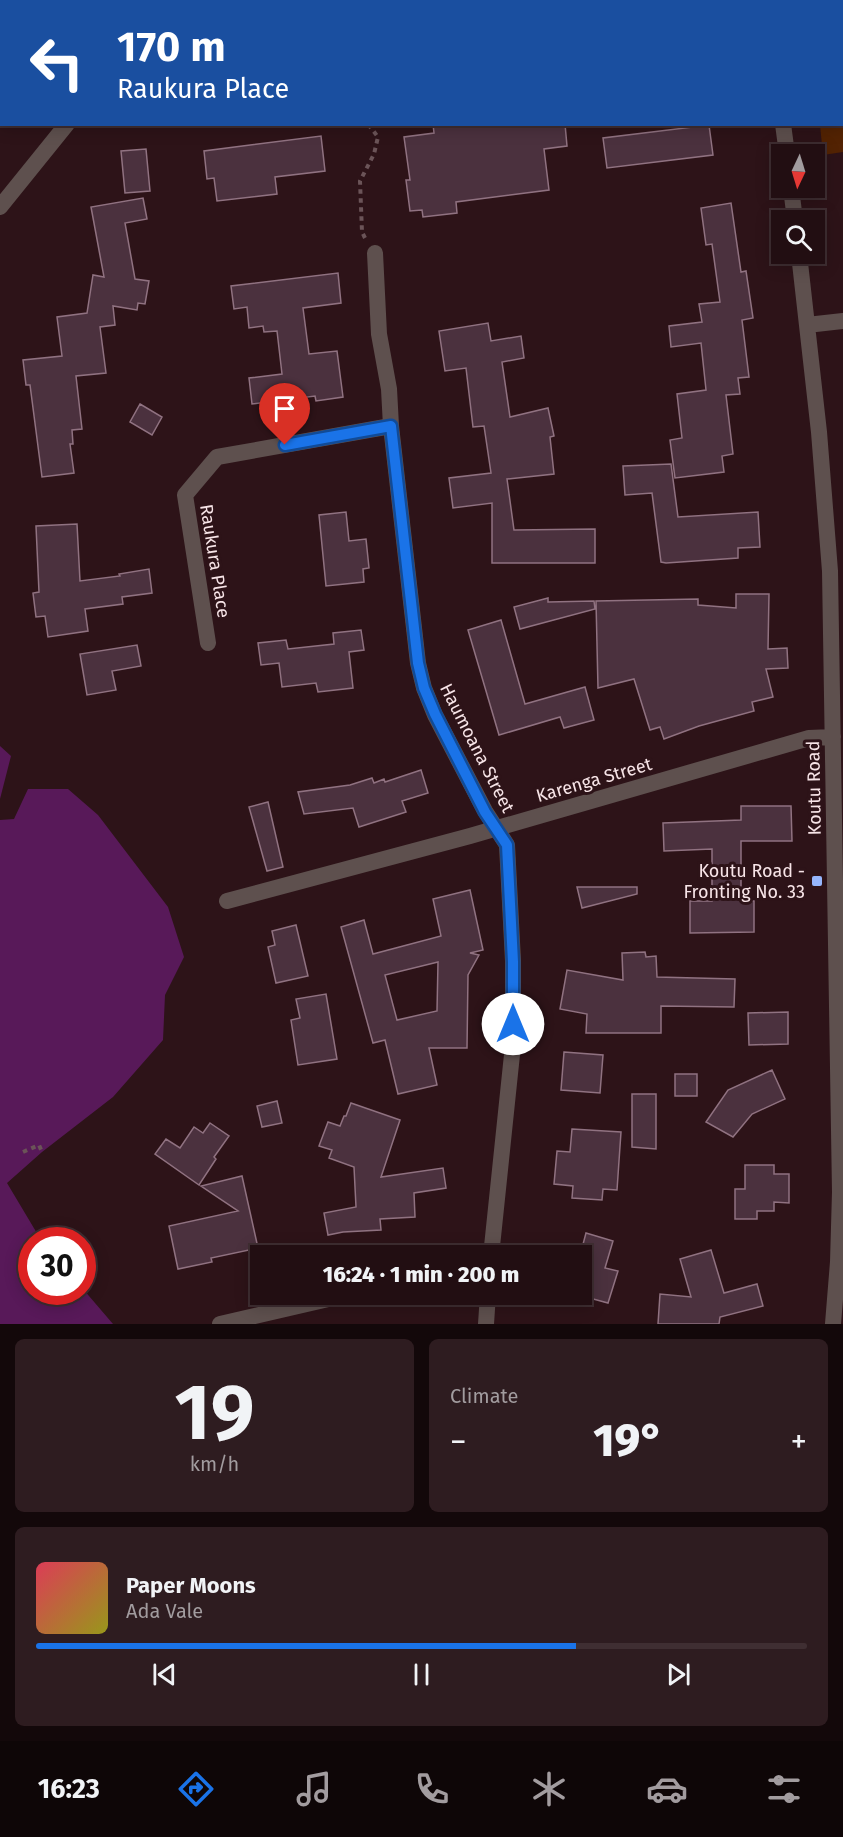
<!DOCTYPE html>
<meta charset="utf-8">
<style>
body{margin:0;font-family:"Fira Sans",sans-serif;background:#2e1c20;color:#f1f3f6;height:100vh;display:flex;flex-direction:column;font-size:22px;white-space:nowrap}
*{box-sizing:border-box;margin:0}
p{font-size:20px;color:#a29c9f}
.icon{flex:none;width:33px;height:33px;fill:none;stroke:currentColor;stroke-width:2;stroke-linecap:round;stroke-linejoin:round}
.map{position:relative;height:1324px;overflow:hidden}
.drawer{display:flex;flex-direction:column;gap:15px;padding:15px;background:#13080a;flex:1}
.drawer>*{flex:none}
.guide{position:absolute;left:0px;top:0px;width:843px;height:126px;box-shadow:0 3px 15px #0003,0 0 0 2px #3f2e32;background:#1a4fa0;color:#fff;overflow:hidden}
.needle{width:39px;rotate:184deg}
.controls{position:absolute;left:771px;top:144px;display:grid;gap:12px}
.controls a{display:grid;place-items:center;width:54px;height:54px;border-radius:0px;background:#220e12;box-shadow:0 3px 15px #0003,0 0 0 2px #3f2e32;font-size:30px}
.speed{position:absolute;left:18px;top:1227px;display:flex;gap:12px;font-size:30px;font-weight:700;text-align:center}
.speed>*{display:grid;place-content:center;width:78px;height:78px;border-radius:50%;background:#220e12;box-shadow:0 3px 15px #0003,0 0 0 2px #3f2e32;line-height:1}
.speed .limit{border:9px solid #d22;background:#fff;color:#111}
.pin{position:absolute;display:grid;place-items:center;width:51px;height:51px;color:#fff;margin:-62px -26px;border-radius:50% 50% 50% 0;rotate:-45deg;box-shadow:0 0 6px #0007}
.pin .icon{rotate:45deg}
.me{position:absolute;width:66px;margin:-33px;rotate:0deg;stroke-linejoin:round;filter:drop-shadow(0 0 4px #0008)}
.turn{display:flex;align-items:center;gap:21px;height:126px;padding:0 18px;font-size:27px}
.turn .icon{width:78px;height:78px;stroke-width:2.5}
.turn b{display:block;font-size:42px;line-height:51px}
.big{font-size:45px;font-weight:800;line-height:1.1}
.drawer .card{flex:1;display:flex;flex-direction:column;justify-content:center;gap:9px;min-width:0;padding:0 21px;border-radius:9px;background:#2e1c20}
.drawer .dial{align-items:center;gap:0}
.dial b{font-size:78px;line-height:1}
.song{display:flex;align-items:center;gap:18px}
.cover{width:72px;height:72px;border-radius:9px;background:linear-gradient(135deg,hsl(350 70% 55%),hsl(60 70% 35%))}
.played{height:6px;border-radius:3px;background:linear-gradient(90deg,#1a73e8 70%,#3f2e32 70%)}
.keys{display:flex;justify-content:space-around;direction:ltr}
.heat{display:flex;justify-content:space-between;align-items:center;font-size:33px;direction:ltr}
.drawer .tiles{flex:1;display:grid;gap:15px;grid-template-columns:1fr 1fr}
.card:last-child{grid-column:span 2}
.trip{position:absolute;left:250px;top:1245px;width:342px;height:60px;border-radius:0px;background:#220e12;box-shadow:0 3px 15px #0003,0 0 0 2px #3f2e32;font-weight:800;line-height:60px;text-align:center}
.dock{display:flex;height:96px;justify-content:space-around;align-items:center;background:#0e0607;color:#a29c9f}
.dock .icon{width:42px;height:42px}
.dock .current{color:#1a73e8}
.dock b{font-size:27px;color:#f1f3f6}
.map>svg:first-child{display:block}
.green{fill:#532303}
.water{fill:#581959}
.building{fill:#4b313e;stroke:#907281;stroke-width:1.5;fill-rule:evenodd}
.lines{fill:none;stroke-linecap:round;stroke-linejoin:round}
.path{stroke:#6b5458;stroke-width:4;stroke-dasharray:4.5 4.5;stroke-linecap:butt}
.minor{stroke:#5e504e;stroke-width:16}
.route-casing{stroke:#114b97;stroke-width:15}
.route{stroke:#1a73e8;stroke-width:10}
.poi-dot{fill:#96b6fd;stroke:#2d1318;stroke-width:2}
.labels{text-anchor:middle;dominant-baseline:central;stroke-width:6;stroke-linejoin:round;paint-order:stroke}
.street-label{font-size:18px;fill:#f7e4e7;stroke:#2d1318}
.poi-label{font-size:18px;fill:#f7e4e7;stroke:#2d1318;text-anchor:end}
</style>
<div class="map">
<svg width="843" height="1324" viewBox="0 0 843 1324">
<rect width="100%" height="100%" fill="#2d1318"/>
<path class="green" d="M 806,0 L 843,0 L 843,152 L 823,155 L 820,125 L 842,124 L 842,2 Z"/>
<path class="water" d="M 0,746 L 11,756 L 0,799 Z
M 28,789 L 68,789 L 98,815 L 168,907 L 184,957 L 165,995 L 163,1040 L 113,1097 L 42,1152 L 7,1183 L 41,1240 L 32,1240 L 32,1292 L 82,1292 L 83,1289 L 113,1324 L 0,1324 L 0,820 L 14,819 Z"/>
<path class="building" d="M 433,124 L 565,124 L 567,146 L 544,149 L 549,190 L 456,202 L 457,213 L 423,217 L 422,210 L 410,211 L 406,180 L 410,180 L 404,137 L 434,133 Z
M 709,125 L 713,155 L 607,168 L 603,138 Z
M 321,136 L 325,171 L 275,177 L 277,194 L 217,201 L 214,178 L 207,179 L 204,151 Z
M 146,149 L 150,191 L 125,193 L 121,151 Z
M 143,198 L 147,219 L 125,223 L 135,279 L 149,281 L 145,304 L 138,303 L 137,310 L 113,306 L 115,325 L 100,327 L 106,373 L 76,376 L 82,429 L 72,430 L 73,444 L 70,444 L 74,473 L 42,477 L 30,385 L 26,385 L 23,360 L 62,356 L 57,317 L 87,313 L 93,275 L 104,277 L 91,207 Z
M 731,203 L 741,272 L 746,271 L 753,318 L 742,320 L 749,377 L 738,378 L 740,394 L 726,395 L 733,454 L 722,456 L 724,472 L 675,478 L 670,440 L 682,438 L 677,394 L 706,390 L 701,343 L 671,347 L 669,326 L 702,322 L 699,304 L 720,302 L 712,244 L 706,245 L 701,208 Z
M 338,273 L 341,303 L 303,308 L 309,354 L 337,351 L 343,397 L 316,401 L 315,396 L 252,404 L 249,378 L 282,374 L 277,331 L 264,332 L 263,326 L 249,328 L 247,307 L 234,309 L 231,286 Z
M 488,323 L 491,341 L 521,336 L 524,358 L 502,362 L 510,417 L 548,408 L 554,436 L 550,437 L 554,474 L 507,479 L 514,530 L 595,529 L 595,563 L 492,563 L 492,503 L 453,508 L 449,478 L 491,473 L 484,426 L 473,427 L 466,368 L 445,371 L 439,331 Z
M 140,404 L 162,417 L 152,435 L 130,422 Z
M 671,464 L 678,517 L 758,512 L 760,547 L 738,548 L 738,558 L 666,563 L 661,562 L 652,493 L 625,495 L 623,466 Z
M 346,512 L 349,541 L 366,539 L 369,568 L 363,569 L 364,582 L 326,586 L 319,515 Z
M 77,524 L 80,581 L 120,576 L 119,574 L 149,569 L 152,593 L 122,597 L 123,604 L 85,609 L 88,631 L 48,637 L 45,616 L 36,617 L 33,593 L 39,592 L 36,526 Z
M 736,594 L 769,594 L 768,649 L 787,648 L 788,668 L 766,669 L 773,697 L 752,702 L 754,711 L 699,726 L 664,739 L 660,727 L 650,730 L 634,679 L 598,688 L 596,601 L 698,599 L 698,605 L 736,608 Z
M 548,598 L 548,602 L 594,601 L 595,609 L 520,629 L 514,607 Z
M 501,620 L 525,704 L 585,687 L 594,720 L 564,728 L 560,717 L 499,735 L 468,630 Z
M 361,630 L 364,650 L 349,652 L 353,688 L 318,692 L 316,683 L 282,687 L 279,663 L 261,665 L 258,643 L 286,640 L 288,649 L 334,644 L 333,633 Z
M 137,645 L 141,666 L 112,671 L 116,690 L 87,695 L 80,654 Z
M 421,770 L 428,793 L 402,801 L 406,812 L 359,827 L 353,808 L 304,814 L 298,792 L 350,785 L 372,778 L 374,783 L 384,779 L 385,782 Z
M 268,802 L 283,867 L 267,871 L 249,807 Z
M 741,806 L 791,806 L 792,841 L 741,841 L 741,901 L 754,901 L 754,932 L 690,933 L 690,901 L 712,901 L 712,849 L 664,851 L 663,823 L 741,820 Z
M 577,887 L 637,887 L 637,894 L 582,908 Z
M 470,890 L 483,950 L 470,953 L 479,955 L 468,975 L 467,1048 L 429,1048 L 437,1085 L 398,1094 L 385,1040 L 373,1043 L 341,927 L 364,920 L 373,954 L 441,936 L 433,899 ZM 438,962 L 437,1011 L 397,1020 L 385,975 Z
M 296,925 L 308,976 L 276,983 L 268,947 L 275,945 L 272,931 Z
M 645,952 L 646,957 L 656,956 L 657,977 L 735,979 L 734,1007 L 661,1006 L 661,1033 L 586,1033 L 587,1014 L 560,1009 L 567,970 L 623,980 L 622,953 Z
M 326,994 L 337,1059 L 298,1065 L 291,1020 L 300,1018 L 296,999 Z
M 788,1012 L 788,1044 L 749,1045 L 748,1013 Z
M 564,1052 L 603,1055 L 600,1093 L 561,1090 Z
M 772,1070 L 785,1099 L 752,1114 L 733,1137 L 706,1122 L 728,1090 Z
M 675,1074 L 697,1074 L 697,1096 L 675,1096 Z
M 632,1094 L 656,1094 L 656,1149 L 632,1147 Z
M 277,1101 L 282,1123 L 262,1127 L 257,1106 Z
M 351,1103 L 400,1120 L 381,1177 L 443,1168 L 446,1188 L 414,1193 L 415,1217 L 380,1219 L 381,1230 L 343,1232 L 328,1235 L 324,1213 L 356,1207 L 354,1167 L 329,1158 L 332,1150 L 319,1146 L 328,1122 L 340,1126 L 344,1116 L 346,1116 Z
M 210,1123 L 229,1136 L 214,1157 L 216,1159 L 199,1185 L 155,1154 L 166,1139 L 180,1148 L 194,1127 L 203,1133 Z
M 572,1129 L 621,1132 L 617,1190 L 603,1189 L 602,1200 L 572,1198 L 573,1186 L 554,1184 L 557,1151 L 570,1152 Z
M 745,1165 L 774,1165 L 774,1174 L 789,1174 L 789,1203 L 774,1202 L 774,1211 L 757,1211 L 757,1219 L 735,1219 L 735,1189 L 745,1189 Z
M 242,1176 L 258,1248 L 211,1258 L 212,1262 L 178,1269 L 169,1226 L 238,1211 L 201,1186 Z
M 586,1233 L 613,1241 L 605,1268 L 618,1271 L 608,1303 L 582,1296 L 582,1248 Z
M 711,1250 L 724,1293 L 757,1284 L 763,1306 L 720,1317 L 719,1324 L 658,1324 L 660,1294 L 691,1297 L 680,1259 Z"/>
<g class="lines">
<path class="path" d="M 365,238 L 362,232 L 360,181 L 374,154 L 378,137 L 368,124
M 23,1152 L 39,1145 L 42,1152"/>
<path class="minor" d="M 351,0 L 351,2
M 769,0 L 769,2
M 166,2 L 167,0
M 783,124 L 787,154
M 791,188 L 795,220
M 0,207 L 67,124
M 375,253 L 379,334 L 389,389 L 391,426 L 418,663 L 424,688 L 435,715 L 485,811 L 507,845 L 513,961 L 513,1045 L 491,1256
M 799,254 L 819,432 L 830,571 L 840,1192 L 838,1262 L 833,1324
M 807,325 L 843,321
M 208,643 L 185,495 L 217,457 L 391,426
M 227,901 L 470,836 L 809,738 L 833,737
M 220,1324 L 350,1294
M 486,1324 L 488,1294"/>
</g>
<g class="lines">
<defs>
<path id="route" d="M 285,445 L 391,426 L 418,663 L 424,688 L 435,714 L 485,812 L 507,845 L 513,962 L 513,1024"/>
</defs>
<use href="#route" class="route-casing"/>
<use href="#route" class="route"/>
</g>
<rect class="poi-dot" x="811" y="875" width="12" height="12" rx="3"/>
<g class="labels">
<g class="street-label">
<text transform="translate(215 561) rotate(81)">Raukura Place</text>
<text transform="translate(477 748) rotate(63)">Haumoana Street</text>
<text transform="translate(594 780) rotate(-16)">Karenga Street</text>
<text transform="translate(814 788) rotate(-91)">Koutu Road</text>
</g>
<g class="poi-label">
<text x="805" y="871">Koutu Road -<tspan x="805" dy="21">Fronting No. 33</tspan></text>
</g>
</g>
</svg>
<div class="controls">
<a><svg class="needle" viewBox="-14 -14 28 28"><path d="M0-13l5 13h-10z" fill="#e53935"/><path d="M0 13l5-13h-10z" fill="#a29c9f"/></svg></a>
<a><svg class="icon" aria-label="search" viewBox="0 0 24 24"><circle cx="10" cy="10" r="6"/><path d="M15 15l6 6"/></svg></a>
</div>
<div class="speed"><div class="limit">30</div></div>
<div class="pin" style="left:285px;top:445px;background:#d93025"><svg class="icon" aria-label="arrive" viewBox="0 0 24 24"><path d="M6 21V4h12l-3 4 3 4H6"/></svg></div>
<svg class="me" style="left:513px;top:1024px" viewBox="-20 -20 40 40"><circle r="19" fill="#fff"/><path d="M0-13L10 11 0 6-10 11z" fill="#1a73e8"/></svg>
<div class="trip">16:24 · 1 min · 200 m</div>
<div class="guide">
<div class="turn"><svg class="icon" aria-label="left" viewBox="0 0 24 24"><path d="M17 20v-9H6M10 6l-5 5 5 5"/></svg><div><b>170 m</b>Raukura Place</div></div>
</div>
</div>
<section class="drawer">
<div class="tiles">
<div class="card dial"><b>19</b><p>km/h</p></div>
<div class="card"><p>Climate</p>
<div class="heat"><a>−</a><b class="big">19°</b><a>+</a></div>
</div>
<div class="card">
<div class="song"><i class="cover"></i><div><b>Paper Moons</b><p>Ada Vale</p></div></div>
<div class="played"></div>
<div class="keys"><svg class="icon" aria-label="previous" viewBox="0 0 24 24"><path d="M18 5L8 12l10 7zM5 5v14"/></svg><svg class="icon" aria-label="pause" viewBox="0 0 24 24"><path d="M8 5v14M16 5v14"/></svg><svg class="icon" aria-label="next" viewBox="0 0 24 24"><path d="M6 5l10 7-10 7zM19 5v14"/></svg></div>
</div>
</div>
</section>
<nav class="dock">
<b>16:23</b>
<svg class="icon current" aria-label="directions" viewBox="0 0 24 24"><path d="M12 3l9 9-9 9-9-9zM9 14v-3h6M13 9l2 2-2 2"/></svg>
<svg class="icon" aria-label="music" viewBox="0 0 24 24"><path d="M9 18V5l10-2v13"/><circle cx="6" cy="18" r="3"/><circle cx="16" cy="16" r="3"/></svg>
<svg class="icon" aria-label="phone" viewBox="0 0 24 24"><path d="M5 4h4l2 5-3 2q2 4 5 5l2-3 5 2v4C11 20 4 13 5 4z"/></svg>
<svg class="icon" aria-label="climate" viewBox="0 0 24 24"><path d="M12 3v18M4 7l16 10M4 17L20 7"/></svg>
<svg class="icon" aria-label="car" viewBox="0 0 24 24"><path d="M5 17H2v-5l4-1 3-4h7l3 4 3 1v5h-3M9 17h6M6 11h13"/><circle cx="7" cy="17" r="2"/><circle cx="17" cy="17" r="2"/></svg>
<svg class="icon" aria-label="filters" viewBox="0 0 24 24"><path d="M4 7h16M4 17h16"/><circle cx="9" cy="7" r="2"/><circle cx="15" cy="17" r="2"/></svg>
</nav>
